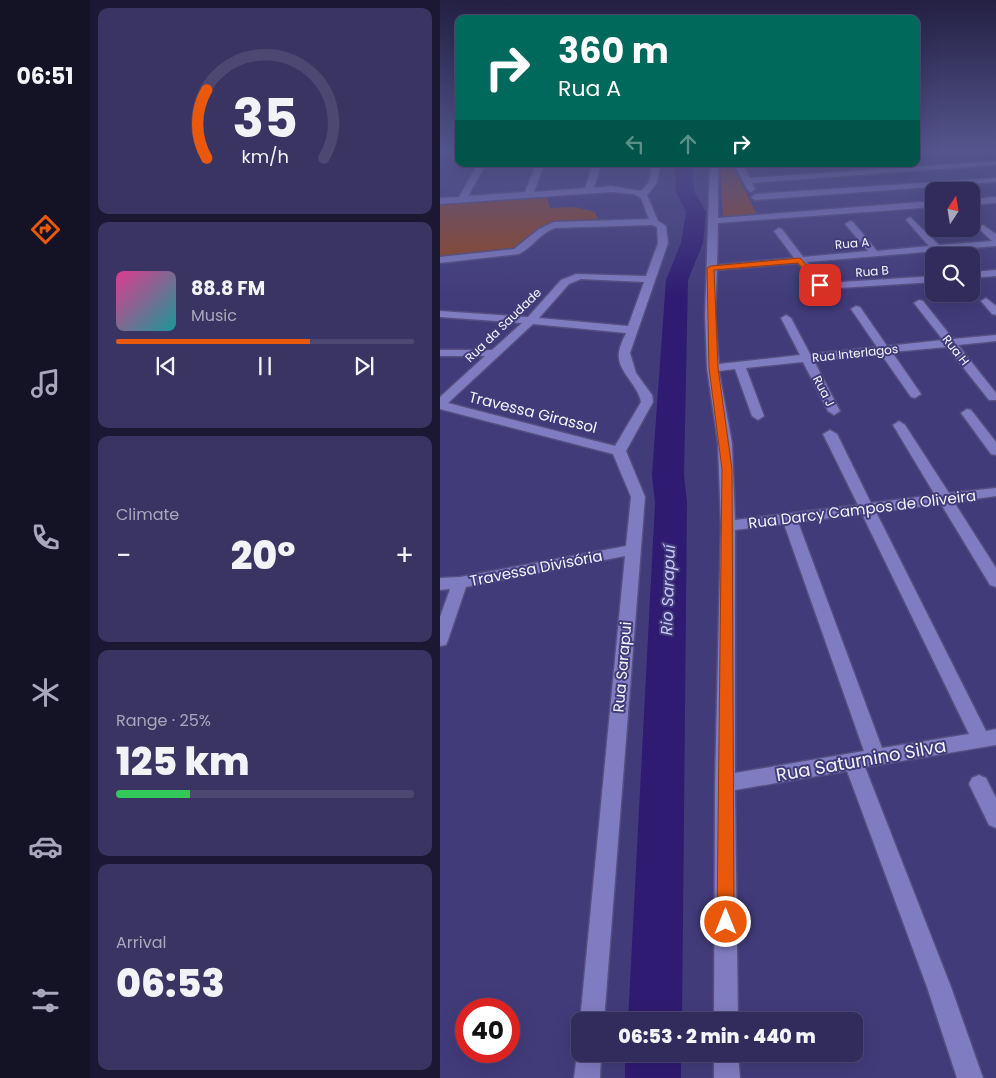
<!DOCTYPE html>
<meta charset="utf-8">
<style>
body{margin:0;font-family:Poppins,sans-serif;background:#3a3462;color:#f1f3f6;height:100vh;display:flex;flex-direction:column;font-size:19px;white-space:nowrap}
*{box-sizing:border-box;margin:0}
p{font-size:16px;color:#a8a7bb}
.icon{flex:none;width:28px;height:28px;fill:none;stroke:currentColor;stroke-width:2;stroke-linecap:round;stroke-linejoin:round}
.map{position:relative;flex:1;overflow:hidden}
.drawer{display:flex;flex-direction:column;gap:8px;padding:8px;background:#1c1833;width:350px}
.drawer>*{flex:none}
.top-card{position:absolute;left:15px;top:15px;width:465px;height:152px;border-radius:10px;box-shadow:0 5px 20px #0002,0 0 0 1px #4d4872;background:#00695c;color:#fff;overflow:hidden}
.needle{width:32px;rotate:12deg}
.controls{position:absolute;left:485px;top:182px;display:grid;gap:10px}
.controls a{display:grid;place-items:center;width:55px;height:55px;border-radius:10px;background:#322c5c;box-shadow:0 5px 20px #0002,0 0 0 1px #4d4872;font-size:25px}
.speed{position:absolute;left:15px;top:998px;display:flex;gap:10px;font-size:25px;font-weight:700;text-align:center}
.speed>*{display:grid;place-content:center;width:65px;height:65px;border-radius:50%;background:#322c5c;box-shadow:0 5px 20px #0002,0 0 0 1px #4d4872;line-height:1}
.speed .limit{border:8px solid #d22;background:#fff;color:#111}
.pin{position:absolute;display:grid;place-items:center;width:42px;height:42px;color:#fff;margin:-21px;border-radius:10px;box-shadow:0 2px 8px #0006}
.me{position:absolute;width:55px;margin:-28px;rotate:0deg;stroke-linejoin:round;filter:drop-shadow(0 0 4px #0008)}
.turn{display:flex;align-items:center;gap:18px;height:105px;padding:0 20px;font-size:22px}
.turn .icon{width:65px;height:65px;stroke-width:2.5}
.turn b{display:block;font-size:35px;line-height:42px}
.lanes{display:flex;align-items:center;height:48px;padding:0 20px;background:#0003;justify-content:center;gap:25px;direction:ltr}
.lanes .off{opacity:.35}
.big{font-size:38px;font-weight:800;line-height:1.1}
.drawer .widget{flex:1;display:flex;flex-direction:column;justify-content:center;gap:8px;min-width:0;padding:0 18px;border-radius:10px;background:#3a3462}
.drawer .dial{align-items:center;gap:0}
.dial svg{height:130px;overflow:visible;fill:none;stroke:#4d4872;stroke-width:7;stroke-linecap:round;text-anchor:middle}
.dial text{fill:#f1f3f6;stroke:none}
.song{display:flex;align-items:center;gap:15px}
.cover{width:60px;height:60px;border-radius:8px;background:linear-gradient(135deg,hsl(330 70% 55%),hsl(180 70% 35%))}
.played{height:5px;border-radius:2px;background:linear-gradient(90deg,#ea580c 65%,#4d4872 65%)}
.keys{display:flex;justify-content:space-around;direction:ltr}
.heat{display:flex;justify-content:space-between;align-items:center;font-size:28px;direction:ltr}
.charge{height:8px;border-radius:4px;background:linear-gradient(90deg,#34c759 25%,#4d4872 0)}
.trip{position:absolute;left:131px;top:1012px;width:292px;height:50px;border-radius:10px;background:#322c5c;box-shadow:0 5px 20px #0002,0 0 0 1px #4d4872;font-weight:800;line-height:50px;text-align:center}
main{display:flex;flex:1;min-height:0}
.tabs{display:flex;flex-direction:column;width:90px;justify-content:space-around;align-items:center;background:#141225;color:#a8a7bb}
.tabs .icon{width:35px;height:35px}
.tabs .selected{color:#ea580c}
.tabs b{font-size:22px;color:#f1f3f6}
.map>svg:first-child{display:block}
.green{fill:#964519}
.lines{fill:none;stroke-linecap:round;stroke-linejoin:round}
.river{fill:#2f1b71;fill-rule:evenodd}
.minor-casing{stroke:#564e7f;stroke-width:3}
.minor{fill:#807cc1;fill-rule:evenodd}
.route{fill:#ea580c;stroke:#983908}
.labels{text-anchor:middle;dominant-baseline:central;stroke-width:4;stroke-linejoin:round;paint-order:stroke}
.far-street-label{font-size:12px;fill:#f3f3fb;stroke:#423b7a}
.street-label{font-size:15px;fill:#f3f3fb;stroke:#423b7a}
.water-label{font-size:16px;font-style:italic;fill:#c9c8f9;stroke:#423b7a}
.near-street-label{font-size:18px;fill:#f3f3fb;stroke:#423b7a}
</style>
<main>
<nav class="tabs">
<b>06:51</b>
<svg class="icon selected" aria-label="directions" viewBox="0 0 24 24"><path d="M12 3l9 9-9 9-9-9zM9 14v-3h6M13 9l2 2-2 2"/></svg>
<svg class="icon" aria-label="music" viewBox="0 0 24 24"><path d="M9 18V5l10-2v13"/><circle cx="6" cy="18" r="3"/><circle cx="16" cy="16" r="3"/></svg>
<svg class="icon" aria-label="phone" viewBox="0 0 24 24"><path d="M5 4h4l2 5-3 2q2 4 5 5l2-3 5 2v4C11 20 4 13 5 4z"/></svg>
<svg class="icon" aria-label="climate" viewBox="0 0 24 24"><path d="M12 3v18M4 7l16 10M4 17L20 7"/></svg>
<svg class="icon" aria-label="car" viewBox="0 0 24 24"><path d="M5 17H2v-5l4-1 3-4h7l3 4 3 1v5h-3M9 17h6M6 11h13"/><circle cx="7" cy="17" r="2"/><circle cx="17" cy="17" r="2"/></svg>
<svg class="icon" aria-label="filters" viewBox="0 0 24 24"><path d="M4 7h16M4 17h16"/><circle cx="9" cy="7" r="2"/><circle cx="15" cy="17" r="2"/></svg>
</nav>
<section class="drawer">
<div class="widget dial"><svg viewBox="0 0 100 80">
<path d="M14 69A42 42 0 1 1 86 69"/>
<path d="M14 69A42 42 0 0 1 14 27" stroke="#ea580c"/>
<text x="50" y="56" font-size="32" font-weight="700">35</text>
<text x="50" y="72" font-size="11">km/h</text>
</svg></div>
<div class="widget">
<div class="song"><i class="cover"></i><div><b>88.8 FM</b><p>Music</p></div></div>
<div class="played"></div>
<div class="keys"><svg class="icon" aria-label="previous" viewBox="0 0 24 24"><path d="M18 5L8 12l10 7zM5 5v14"/></svg><svg class="icon" aria-label="pause" viewBox="0 0 24 24"><path d="M8 5v14M16 5v14"/></svg><svg class="icon" aria-label="next" viewBox="0 0 24 24"><path d="M6 5l10 7-10 7zM19 5v14"/></svg></div>
</div>
<div class="widget"><p>Climate</p>
<div class="heat"><a>−</a><b class="big">20°</b><a>+</a></div>
</div>
<div class="widget"><p>Range · 25%</p><b class="big">125 km</b><div class="charge"></div></div>
<div class="widget"><p>Arrival</p><b class="big">06:53</b></div>
</section>
<div class="map">
<svg width="556" height="1078" viewBox="0 0 556 1078">
<rect width="100%" height="100%" fill="#423b7a"/>
<path class="green" d="M 280,164 L 292,164 L 317,215 L 283,216 Z
M 106,195 L 110,208 L 135,207 L 155,212 L 159,222 L 108,225 L 95,232 L 82,248 L 67,253 L 0,259 L 0,203 Z"/>
<g class="lines">
<path class="river" d="M 234,164 L 252,164 L 254,191 L 266,212 L 263,243 L 248,280 L 244,475 L 247,503 L 242,1021 L 188,1021 L 215,503 L 212,475 L 226,280 L 241,243 L 246,212 L 236,191 Z
M 185,1054 L 241,1054 L 241,1078 L 185,1078 Z"/>
<defs>
<path id="minor" d="M 508,149 L 547,149 L 543,151 L 476,155 L 476,151 Z
M 556,161 L 556,165 L 312,183 L 315,189 L 311,192 L 307,189 L 294,164 L 328,164 L 324,166 L 304,167 L 310,178 Z
M 38,164 L 46,164 L 28,196 L 85,192 L 96,164 L 104,164 L 94,192 L 145,188 L 153,164 L 161,164 L 154,188 L 171,186 L 201,191 L 209,182 L 212,164 L 220,164 L 217,183 L 207,195 L 218,221 L 226,226 L 228,243 L 190,353 L 196,373 L 212,395 L 213,402 L 186,451 L 205,497 L 164,1021 L 140,1021 L 185,556 L 26,587 L 8,640 L 6,645 L 0,646 L 0,617 L 10,589 L 0,590 L 0,578 L 20,577 L 186,546 L 191,497 L 173,454 L 0,409 L 0,397 L 45,356 L 0,356 L 0,350 L 52,350 L 82,323 L 0,317 L 0,311 L 88,317 L 121,280 L 136,274 L 206,276 L 218,243 L 217,227 L 212,225 L 115,228 C 100,233 93,247 79,254 L 0,263 L 0,257 L 74,249 L 99,229 L 114,222 L 209,219 L 201,198 L 194,194 L 171,192 L 0,204 L 0,198 L 19,197 ZM 141,279 L 204,282 L 188,326 L 99,318 L 129,284 ZM 93,324 L 186,333 C 183,339 180,346 179,352 C 176,371 198,384 201,402 L 175,446 L 8,403 Z
M 270,164 L 278,164 L 278,218 L 494,201 L 494,207 L 278,223 L 277,265 L 354,258 L 334,231 L 339,228 L 342,229 L 363,257 L 428,251 L 405,224 L 410,221 L 413,222 L 437,251 L 489,246 L 466,220 L 470,217 L 499,245 L 552,241 L 538,228 L 543,225 L 556,234 L 556,246 L 367,262 L 386,283 L 494,276 L 494,282 L 383,289 L 379,288 L 358,263 L 277,270 L 275,314 L 279,364 L 360,355 L 341,318 L 346,315 L 351,318 L 370,354 L 437,347 L 411,309 L 416,306 L 420,307 L 447,346 L 503,340 L 474,303 L 479,300 L 483,301 L 513,339 L 556,335 L 556,341 L 518,345 L 556,393 L 556,400 L 549,400 L 507,347 L 452,352 L 481,394 L 475,398 L 471,397 L 441,354 L 374,361 L 400,411 L 394,415 L 388,411 L 363,362 L 306,368 L 324,416 L 318,420 L 312,416 L 295,369 L 279,371 L 292,443 L 295,520 L 418,505 L 383,434 L 390,430 L 397,434 L 431,503 L 495,495 L 453,425 L 459,421 L 465,425 L 509,493 L 556,488 L 556,496 L 514,502 L 556,568 L 556,587 L 550,585 L 501,504 L 436,512 L 546,731 L 556,729 L 556,745 L 425,767 L 511,987 L 543,1078 L 517,1078 L 487,987 L 407,771 L 295,790 L 298,1021 L 274,1021 L 275,783 L 281,526 L 278,443 L 267,368 L 265,314 ZM 422,514 L 529,734 L 442,748 L 358,522 ZM 344,524 L 424,751 L 295,773 L 295,530 Z
M 556,178 L 556,182 L 315,200 L 311,197 L 315,194 Z
M 556,197 L 556,203 L 531,205 L 531,199 Z
M 556,270 L 556,276 L 531,278 L 531,272 Z
M 546,298 L 556,306 L 556,315 L 552,314 L 541,301 Z
M 527,409 L 531,410 L 556,442 L 556,455 L 551,454 L 521,413 Z
M 539,775 L 546,778 L 556,798 L 556,828 L 549,825 L 529,784 L 532,778 Z
M 140,1046 L 140,1054 L 161,1054 L 160,1078 L 134,1078 L 137,1054 Z
M 274,1054 L 298,1054 L 300,1078 L 274,1078 Z"/>
</defs>
<use href="#minor" class="minor-casing"/>
<use href="#minor" class="minor"/>
</g>
<linearGradient id="sky" x2="0" y2="1"><stop stop-color="#242043"/><stop offset="0.5" stop-color="#54558d"/><stop offset="1" stop-color="#54558d" stop-opacity="0"/></linearGradient>
<rect width="556" height="300" fill="url(#sky)"/>
<path class="route" d="M 360,258 L 383,283 L 383,287 L 378,287 L 358,263 L 274,270 L 278,368 L 292,469 L 294,922 L 292,928 L 286,931 L 280,928 L 277,922 L 282,469 L 269,368 L 267,268 L 271,266 Z"/>
<g class="labels">
<g class="far-street-label">
<text transform="translate(412 243) rotate(-5)">Rua A</text>
<text transform="translate(432 271) rotate(-5)">Rua B</text>
<text transform="translate(63 325) rotate(-44)">Rua da Saudade</text>
<text transform="translate(516 350) rotate(52)">Rua H</text>
<text transform="translate(415 353) rotate(-6)">Rua Interlagos</text>
<text transform="translate(384 391) rotate(63)">Rua J</text>
</g>
<g class="street-label">
<text transform="translate(93 412) rotate(14)">Travessa Girassol</text>
<text transform="translate(422 509) rotate(-7)">Rua Darcy Campos de Oliveira</text>
<text transform="translate(96 568) rotate(-11)">Travessa Divisória</text>
<text transform="translate(182 667) rotate(-85)">Rua Sarapui</text>
</g>
<g class="water-label">
<text transform="translate(228 590) rotate(-88)">Rio Sarapuí</text>
</g>
<g class="near-street-label">
<text transform="translate(421 760) rotate(-10)">Rua Saturnino Silva</text>
</g>
</g>
</svg>
<div class="controls">
<a><svg class="needle" viewBox="-14 -14 28 28"><path d="M0-13l5 13h-10z" fill="#e53935"/><path d="M0 13l5-13h-10z" fill="#a8a7bb"/></svg></a>
<a><svg class="icon" aria-label="search" viewBox="0 0 24 24"><circle cx="10" cy="10" r="6"/><path d="M15 15l6 6"/></svg></a>
</div>
<div class="speed"><div class="limit">40</div></div>
<div class="pin" style="left:380px;top:285px;background:#d93025"><svg class="icon" aria-label="arrive" viewBox="0 0 24 24"><path d="M6 21V4h12l-3 4 3 4H6"/></svg></div>
<svg class="me" style="left:286px;top:922px" viewBox="-20 -20 40 40"><circle r="17" fill="#ea580c" stroke="#fff" stroke-width="3"/><path d="M0-11L8 9 0 5-8 9z" fill="#fff"/></svg>
<div class="trip">06:53 · 2 min · 440 m</div>
<div class="top-card">
<div class="turn"><svg class="icon" aria-label="right" viewBox="0 0 24 24"><path d="M7 20v-9h11M14 6l5 5-5 5"/></svg><div><b>360 m</b>Rua A</div></div>
<div class="lanes"><svg class="icon off" aria-label="left" viewBox="0 0 24 24"><path d="M17 20v-9H6M10 6l-5 5 5 5"/></svg><svg class="icon off" aria-label="ahead" viewBox="0 0 24 24"><path d="M12 20V5M6 11l6-6 6 6"/></svg><svg class="icon" aria-label="right" viewBox="0 0 24 24"><path d="M7 20v-9h11M14 6l5 5-5 5"/></svg></div>
</div>
</div>
</main>
